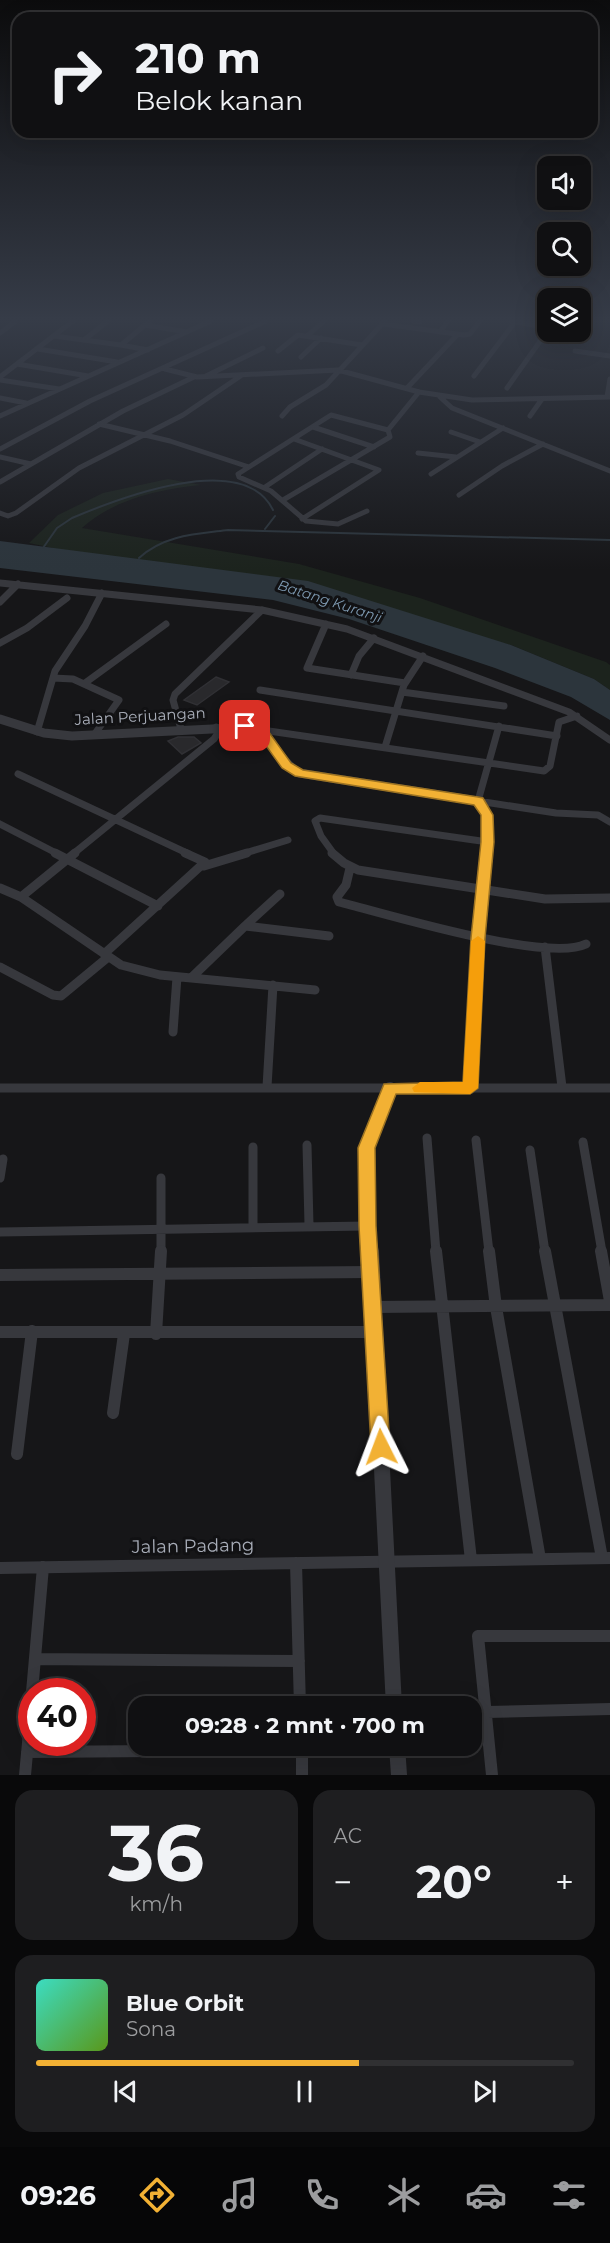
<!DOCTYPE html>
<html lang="id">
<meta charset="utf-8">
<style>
body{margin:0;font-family:Montserrat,sans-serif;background:#1e1e20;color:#f1f3f6;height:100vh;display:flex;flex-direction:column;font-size:22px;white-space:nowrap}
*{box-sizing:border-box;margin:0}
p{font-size:20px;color:#9c9d9f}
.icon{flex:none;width:33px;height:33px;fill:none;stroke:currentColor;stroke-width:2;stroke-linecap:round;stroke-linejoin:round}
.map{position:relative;height:1775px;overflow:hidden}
.drawer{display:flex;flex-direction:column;gap:15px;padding:15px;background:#09090a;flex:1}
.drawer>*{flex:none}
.hud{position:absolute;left:12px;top:12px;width:586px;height:126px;border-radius:18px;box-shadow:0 6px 24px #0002,0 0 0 2px #303032;background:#101012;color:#f1f3f6;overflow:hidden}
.tools{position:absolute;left:537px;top:156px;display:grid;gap:12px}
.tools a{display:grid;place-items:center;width:54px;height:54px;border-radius:12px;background:#101012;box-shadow:0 6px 24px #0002,0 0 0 2px #303032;font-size:30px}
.speed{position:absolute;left:18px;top:1678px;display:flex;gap:12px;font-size:30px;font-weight:700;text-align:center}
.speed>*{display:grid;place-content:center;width:78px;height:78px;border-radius:50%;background:#101012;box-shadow:0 6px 24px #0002,0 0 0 2px #303032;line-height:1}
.speed .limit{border:9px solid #d22;background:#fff;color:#111}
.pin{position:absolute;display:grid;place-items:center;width:51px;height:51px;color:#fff;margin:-26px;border-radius:12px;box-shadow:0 3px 9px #0006}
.me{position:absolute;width:66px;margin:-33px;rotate:357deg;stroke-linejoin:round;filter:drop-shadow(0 0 4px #0008)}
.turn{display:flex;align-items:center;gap:21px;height:126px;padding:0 24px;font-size:27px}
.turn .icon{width:78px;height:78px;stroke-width:2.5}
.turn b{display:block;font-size:42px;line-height:51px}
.big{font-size:45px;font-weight:700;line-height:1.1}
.drawer .card{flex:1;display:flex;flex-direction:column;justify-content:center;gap:9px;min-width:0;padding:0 21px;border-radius:18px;background:#1e1e20}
.drawer .dial{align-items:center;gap:0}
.dial b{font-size:78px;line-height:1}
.song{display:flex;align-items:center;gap:18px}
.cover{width:72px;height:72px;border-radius:9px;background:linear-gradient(135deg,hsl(170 70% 55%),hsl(90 70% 35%))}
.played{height:6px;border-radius:3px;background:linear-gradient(90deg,#f2b134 60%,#303032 60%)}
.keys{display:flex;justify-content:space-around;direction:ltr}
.heat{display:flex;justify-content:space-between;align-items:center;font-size:33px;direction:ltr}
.drawer .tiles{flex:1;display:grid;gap:15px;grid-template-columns:1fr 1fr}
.card:last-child{grid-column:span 2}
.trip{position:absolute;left:128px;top:1696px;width:354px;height:60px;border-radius:18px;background:#101012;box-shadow:0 6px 24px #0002,0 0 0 2px #303032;font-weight:700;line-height:60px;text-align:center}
.menu{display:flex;height:96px;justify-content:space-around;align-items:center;background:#060607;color:#9c9d9f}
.menu .icon{width:42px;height:42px}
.menu .current{color:#f2b134}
.menu b{font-size:27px;color:#f1f3f6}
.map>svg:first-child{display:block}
.green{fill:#1c231d}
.water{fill:#2c353c}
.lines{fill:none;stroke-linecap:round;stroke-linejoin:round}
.stream{stroke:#2c353c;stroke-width:2}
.building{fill:#29292c;stroke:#303034;stroke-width:1.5}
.minor-far3{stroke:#37383d;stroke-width:5}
.minor-far2{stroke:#37383d;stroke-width:7}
.minor-far1{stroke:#37383d;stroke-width:9}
.minor{stroke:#37383d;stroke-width:12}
.tertiary-far2{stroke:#37383d;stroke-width:9}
.tertiary-far1{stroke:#37383d;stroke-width:12}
.tertiary{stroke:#37383d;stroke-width:16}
.route{fill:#f2b134;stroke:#9d7322;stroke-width:1.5}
.slow{fill:#f59e0b}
.labels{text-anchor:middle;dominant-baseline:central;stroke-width:6;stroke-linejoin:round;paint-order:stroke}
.far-water-label{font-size:14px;font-style:italic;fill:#7f9bb3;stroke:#111113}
.street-label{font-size:15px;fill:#a8adb8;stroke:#111113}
.near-street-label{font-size:18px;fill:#a8adb8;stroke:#111113}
</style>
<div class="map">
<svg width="610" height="1775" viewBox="0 0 610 1775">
<rect width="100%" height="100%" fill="#161618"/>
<path class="green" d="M 168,479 L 201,485 C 160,489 114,499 82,528 L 299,564 L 420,598 L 606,662 L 610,665 L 610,690 L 594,679 L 511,645 L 29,543 L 58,515 L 103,493 Z"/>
<path class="water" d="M 0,541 L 308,581 L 511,645 L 594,679 L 610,690 L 610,720 L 571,697 L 495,668 L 349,619 L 273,600 L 0,568 Z"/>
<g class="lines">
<path class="stream" d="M 265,529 L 275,516
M 43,548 L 57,528 L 72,518 C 117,499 243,449 273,510
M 139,558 C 164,535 196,534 228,530 L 610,540"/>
</g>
<path class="building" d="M 216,677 L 229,682 L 197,705 L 184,700 Z
M 178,737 L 194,737 L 201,743 L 182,754 L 168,741 Z"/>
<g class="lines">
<path class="minor-far3" d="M 414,321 L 420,322
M 512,321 L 548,328
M 383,324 L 464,335 L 470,334 L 480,321
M 145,325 L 187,332
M 440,332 L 448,321
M 0,333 L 16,321
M 54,336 L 121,345
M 307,336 L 324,321
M 84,340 L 108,321
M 38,349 L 117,362
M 148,350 L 121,345 L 150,321
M 278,351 L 298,335 L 362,345
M 575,351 L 610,356
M 301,357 L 321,338
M 17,364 L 88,376
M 165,369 L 197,377 L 338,370 L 419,392 L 472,400 L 610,397
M 206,376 L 263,348
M 474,376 L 515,322
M 0,377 L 73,321
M 0,380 L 59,389
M 407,388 L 457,335
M 507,388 L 548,330
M 440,397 L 452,408 L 610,471
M 607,397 L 610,379
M 0,398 L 26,403
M 0,416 L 211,321
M 282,416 L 290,407 L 326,385 L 385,321
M 530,416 L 542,399
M 99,424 L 170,441 L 249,467 L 238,474 L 239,477 L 271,491 L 306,521 L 338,524 L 367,511
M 313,427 L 374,447
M 451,432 L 480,442
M 294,439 L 379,470 L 302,519
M 0,449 L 90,401 L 266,321
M 418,453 L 456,457
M 0,457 L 31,464
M 249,467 L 331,415 L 388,430
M 431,474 L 503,428
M 0,482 L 123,411 L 194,377
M 265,487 L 322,449
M 459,495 L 502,466 L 543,444
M 283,500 L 390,437 L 388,430 L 419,392
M 0,513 L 8,516 L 16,513 L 79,468 L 183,415 L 242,375"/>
<path class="minor-far2" d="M 0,583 L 262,610 L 347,629 L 569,712 L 610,740
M 0,602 L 18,584
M 326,624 L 307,668 L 405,683
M 0,643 L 27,628 L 67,598
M 351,675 L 359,656 L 374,638
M 53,678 L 73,679 L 119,700 L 94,735
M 85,683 L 166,624
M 260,690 L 557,736
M 402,692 L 504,706
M 499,726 L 478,801 L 556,813 L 598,815 L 610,822
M 181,729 L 173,700 L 175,694 L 262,610
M 262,730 L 544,771 L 550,766 L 559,722 L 577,716
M 37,732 L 55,671 L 85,626 L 102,593
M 385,747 L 404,685 L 423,656
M 18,774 L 189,854
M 0,824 L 58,854
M 73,854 L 214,739 L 218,733 L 216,727
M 242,854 L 288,840
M 334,854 L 321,836 L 315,821 L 320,818 L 488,842"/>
<path class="minor-far1" d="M 55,853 L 158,906
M 332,853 L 344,863 L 358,870 L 545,899 L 610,898
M 204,866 L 247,853
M 350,868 L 346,885 L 337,897 L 339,902 C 387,914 547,963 586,944
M 0,888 L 21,897 L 75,853
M 21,897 L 121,965 L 160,975 L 315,990
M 245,926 L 280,894
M 545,947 L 562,1087
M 104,954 L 205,862 L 185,853
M 0,967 L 53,995 L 61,996 L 107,958
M 191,978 L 245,926 L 329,936
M 173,1032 L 177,977
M 267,1087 L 273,985
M 0,1088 L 610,1088
M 427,1138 L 436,1252
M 476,1140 L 489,1252
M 583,1142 L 602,1252
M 307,1145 L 309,1225
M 253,1147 L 253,1226
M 530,1150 L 545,1252
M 0,1178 L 3,1159
M 0,1232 L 367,1226
M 161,1252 L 161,1178"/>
<path class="minor" d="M 436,1251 L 471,1560
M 489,1251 L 496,1307 L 540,1559
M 545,1251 L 602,1558
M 601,1251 L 610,1301
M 0,1275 L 370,1272
M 374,1307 L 610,1305
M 0,1332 L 375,1332
M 156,1334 L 161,1251
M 113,1413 L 124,1334
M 17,1454 L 32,1331
M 296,1563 L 300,1707
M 0,1568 L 610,1558
M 35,1659 L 299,1661
M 32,1692 L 43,1567
M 487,1712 L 610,1709
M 302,1746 L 302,1775
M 27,1752 L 302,1750
M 25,1775 L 32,1700
M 492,1775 L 478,1636 L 610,1636"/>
<path class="tertiary-far2" d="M 0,719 L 44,733 L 72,736 L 252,727 C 273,737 279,761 299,773 L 478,801 L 487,815 L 487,854"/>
<path class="tertiary-far1" d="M 470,1088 L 478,938 L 487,853
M 371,1252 L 366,1156 L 390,1088"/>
<path class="tertiary" d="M 371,1251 L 394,1707
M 397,1746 L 399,1775"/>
</g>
<linearGradient id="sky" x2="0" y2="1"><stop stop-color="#0c0c0d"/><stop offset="0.56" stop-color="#363c48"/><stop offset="1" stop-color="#363c48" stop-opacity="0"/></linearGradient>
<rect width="610" height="570" fill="url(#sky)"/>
<path class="route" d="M 245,723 L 266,728 L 291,763 L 303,770 L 478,797 L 483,798 L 493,815 L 494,842 L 485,938 L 478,1088 L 470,1094 L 396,1094 L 375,1148 L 376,1226 L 390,1447 L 388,1454 L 381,1457 L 374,1454 L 371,1447 L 359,1226 L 358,1148 L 384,1084 L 463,1082 L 471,938 L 481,842 L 481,815 L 474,805 L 295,776 L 282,768 L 257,733 L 241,729 L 241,724 Z"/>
<path class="slow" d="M 478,936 L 485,941 L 478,1088 L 470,1094 L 414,1092 L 412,1088 L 420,1082 L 463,1082 L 471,941 Z"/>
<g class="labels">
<g class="far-water-label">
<text transform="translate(330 601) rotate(18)">Batang Kuranji</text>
</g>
<g class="street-label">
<text transform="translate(140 716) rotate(-3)">Jalan Perjuangan</text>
</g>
<g class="near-street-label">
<text transform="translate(193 1546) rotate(-1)">Jalan Padang</text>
</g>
</g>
</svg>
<div class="tools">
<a><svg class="icon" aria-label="sound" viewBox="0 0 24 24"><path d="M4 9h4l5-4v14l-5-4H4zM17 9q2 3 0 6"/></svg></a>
<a><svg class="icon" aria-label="search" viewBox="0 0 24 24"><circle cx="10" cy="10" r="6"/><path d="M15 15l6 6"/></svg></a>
<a><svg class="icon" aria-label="layers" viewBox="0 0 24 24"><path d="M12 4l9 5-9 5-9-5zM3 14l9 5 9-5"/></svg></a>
</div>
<div class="speed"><div class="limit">40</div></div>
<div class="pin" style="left:245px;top:726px;background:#d93025"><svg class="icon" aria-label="arrive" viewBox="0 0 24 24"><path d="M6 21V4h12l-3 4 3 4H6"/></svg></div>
<svg class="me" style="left:381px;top:1447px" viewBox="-20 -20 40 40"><path d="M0-17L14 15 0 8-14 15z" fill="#f2b134" stroke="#fff" stroke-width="4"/></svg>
<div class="trip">09:28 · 2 mnt · 700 m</div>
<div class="hud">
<div class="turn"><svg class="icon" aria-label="right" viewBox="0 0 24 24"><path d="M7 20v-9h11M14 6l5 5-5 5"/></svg><div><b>210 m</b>Belok kanan</div></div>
</div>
</div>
<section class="drawer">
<div class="tiles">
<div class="card dial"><b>36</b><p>km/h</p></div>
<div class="card"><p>AC</p>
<div class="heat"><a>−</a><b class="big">20°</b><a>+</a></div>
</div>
<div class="card">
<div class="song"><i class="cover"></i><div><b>Blue Orbit</b><p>Sona</p></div></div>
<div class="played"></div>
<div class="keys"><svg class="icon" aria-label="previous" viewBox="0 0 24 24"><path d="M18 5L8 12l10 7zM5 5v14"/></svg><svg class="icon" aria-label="pause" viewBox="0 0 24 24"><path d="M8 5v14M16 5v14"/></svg><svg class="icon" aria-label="next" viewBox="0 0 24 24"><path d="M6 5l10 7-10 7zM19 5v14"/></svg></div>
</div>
</div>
</section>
<nav class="menu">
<b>09:26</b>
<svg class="icon current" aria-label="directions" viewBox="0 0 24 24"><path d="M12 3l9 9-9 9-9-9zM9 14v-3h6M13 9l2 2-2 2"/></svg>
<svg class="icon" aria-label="music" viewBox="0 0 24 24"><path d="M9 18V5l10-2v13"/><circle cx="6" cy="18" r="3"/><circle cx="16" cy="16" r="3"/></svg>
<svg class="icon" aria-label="phone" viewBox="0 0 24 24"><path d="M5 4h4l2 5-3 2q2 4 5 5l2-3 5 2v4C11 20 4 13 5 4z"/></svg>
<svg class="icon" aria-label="climate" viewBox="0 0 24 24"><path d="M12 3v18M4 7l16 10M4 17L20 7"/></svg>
<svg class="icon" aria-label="car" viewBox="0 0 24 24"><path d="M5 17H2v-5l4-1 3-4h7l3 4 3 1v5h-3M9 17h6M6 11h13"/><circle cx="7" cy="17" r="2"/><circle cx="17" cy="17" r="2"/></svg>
<svg class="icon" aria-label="filters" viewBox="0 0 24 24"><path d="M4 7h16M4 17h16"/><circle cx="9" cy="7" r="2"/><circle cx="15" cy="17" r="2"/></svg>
</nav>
